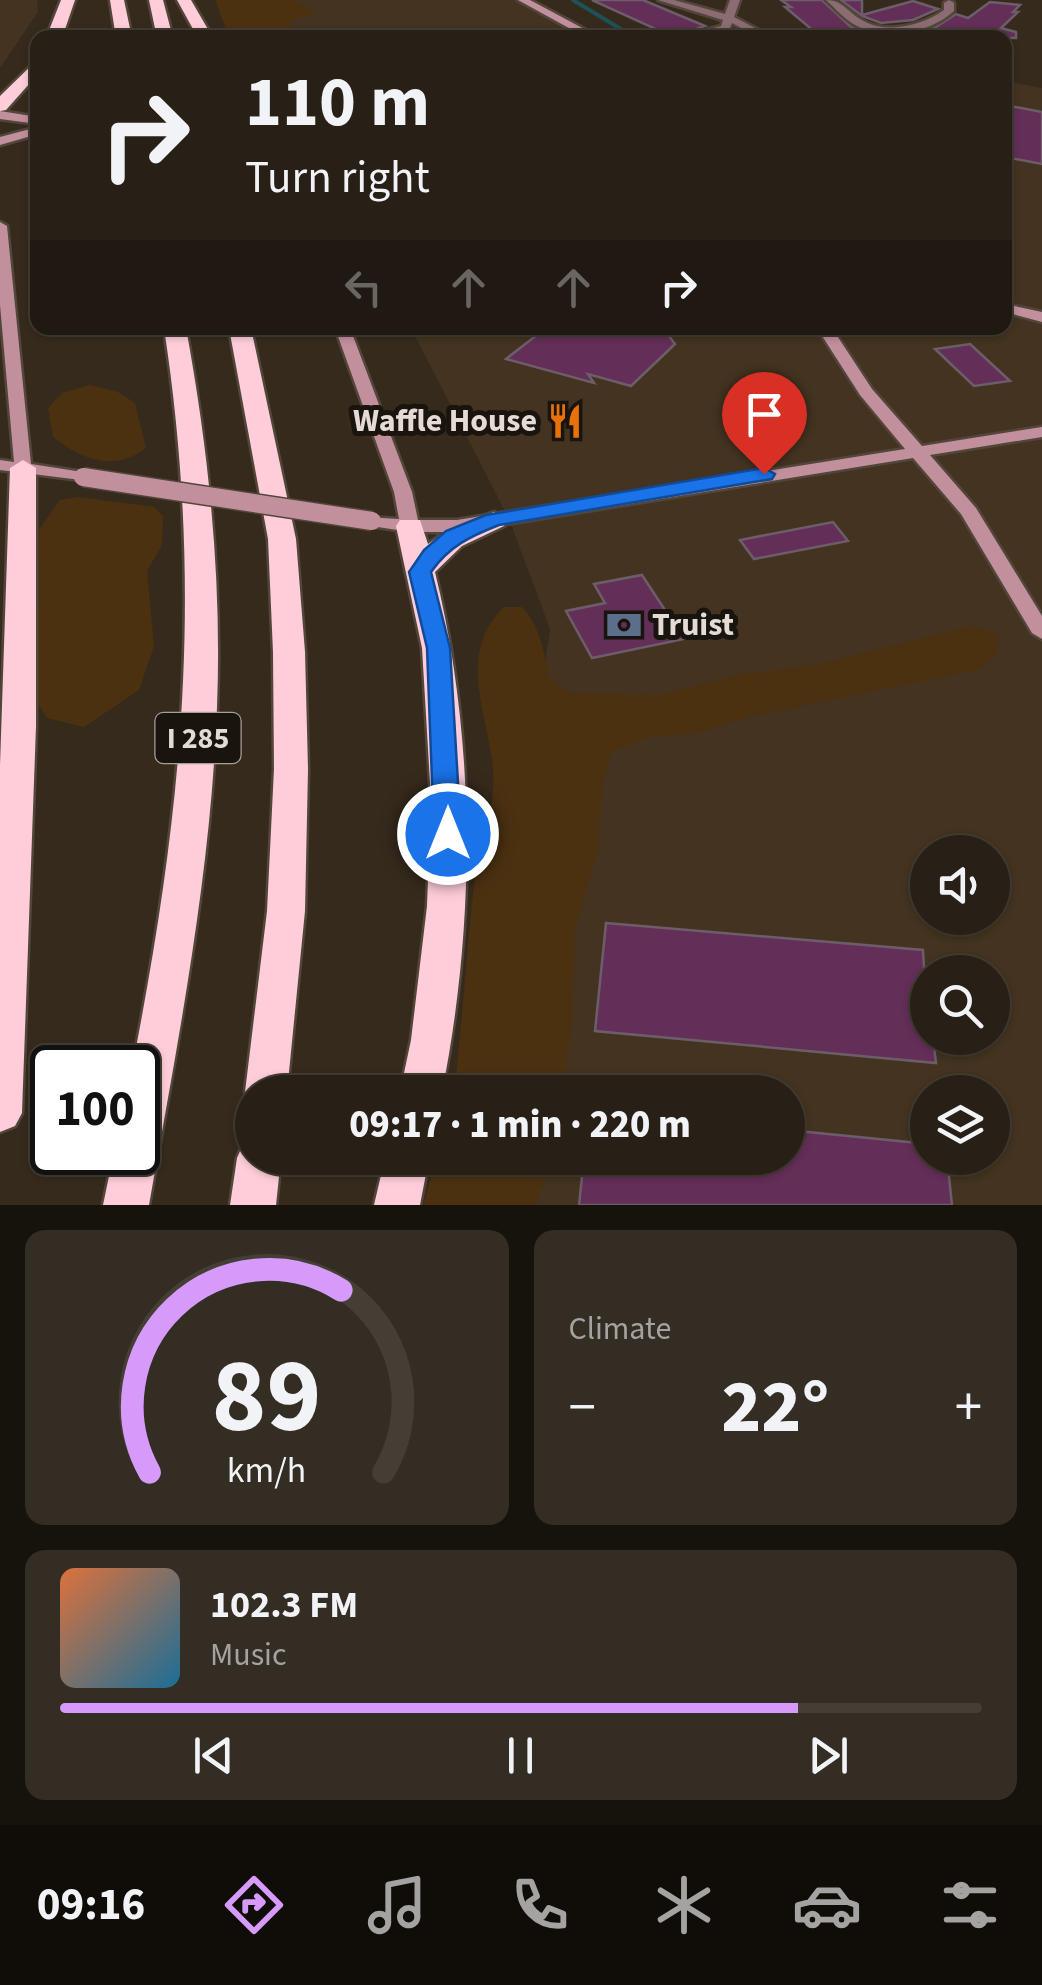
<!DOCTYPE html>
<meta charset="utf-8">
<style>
body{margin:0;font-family:"Source Sans 3",sans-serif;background:#342d23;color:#f1f3f6;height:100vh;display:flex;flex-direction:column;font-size:38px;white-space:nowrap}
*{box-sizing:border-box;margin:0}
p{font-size:32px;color:#a5a3a1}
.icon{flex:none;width:55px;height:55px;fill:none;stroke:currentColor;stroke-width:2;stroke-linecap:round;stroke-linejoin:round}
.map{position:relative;height:1205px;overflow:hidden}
.sheet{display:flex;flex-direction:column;gap:25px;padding:25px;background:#16120c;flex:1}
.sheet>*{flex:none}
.top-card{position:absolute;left:30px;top:30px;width:982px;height:305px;border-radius:20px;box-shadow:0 2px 8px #0004,0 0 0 2px #443e35;background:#282016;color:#f1f3f6;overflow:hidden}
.fabs{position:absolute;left:910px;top:835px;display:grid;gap:20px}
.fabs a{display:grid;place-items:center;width:100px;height:100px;border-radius:50%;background:#282016;box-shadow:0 2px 8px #0004,0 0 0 2px #443e35;font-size:50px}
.speed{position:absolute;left:30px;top:1045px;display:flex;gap:20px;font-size:50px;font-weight:700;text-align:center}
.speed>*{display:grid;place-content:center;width:130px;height:130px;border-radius:50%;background:#282016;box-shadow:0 2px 8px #0004,0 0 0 2px #443e35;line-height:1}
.speed .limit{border:5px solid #111;border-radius:15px;background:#fff;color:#111}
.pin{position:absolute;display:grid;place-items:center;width:85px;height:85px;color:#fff;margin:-102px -42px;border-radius:50% 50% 50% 0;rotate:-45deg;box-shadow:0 0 10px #0007}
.pin .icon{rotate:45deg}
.me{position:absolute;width:110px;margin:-55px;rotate:0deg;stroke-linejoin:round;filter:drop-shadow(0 0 8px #0008)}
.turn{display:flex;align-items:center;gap:35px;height:210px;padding:0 50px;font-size:45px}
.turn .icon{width:130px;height:130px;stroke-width:2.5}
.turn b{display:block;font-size:70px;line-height:85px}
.lanes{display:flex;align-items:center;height:95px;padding:0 50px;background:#0003;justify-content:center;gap:50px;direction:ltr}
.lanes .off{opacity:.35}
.big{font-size:75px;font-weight:800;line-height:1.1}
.sheet .widget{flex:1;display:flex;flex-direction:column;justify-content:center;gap:15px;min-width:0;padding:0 35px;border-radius:20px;background:#342d23}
.sheet .dial{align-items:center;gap:0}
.dial svg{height:260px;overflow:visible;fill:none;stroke:#443e35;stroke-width:7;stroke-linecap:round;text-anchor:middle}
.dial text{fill:#f1f3f6;stroke:none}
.song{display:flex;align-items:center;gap:30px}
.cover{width:120px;height:120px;border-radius:15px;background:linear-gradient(135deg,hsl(20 70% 55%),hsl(200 70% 35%))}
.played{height:10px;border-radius:5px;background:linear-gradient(90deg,#d69bfa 80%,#443e35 80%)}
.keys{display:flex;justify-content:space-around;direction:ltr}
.heat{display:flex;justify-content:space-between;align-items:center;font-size:55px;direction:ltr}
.sheet .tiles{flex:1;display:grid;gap:25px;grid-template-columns:1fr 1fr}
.widget:last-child{grid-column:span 2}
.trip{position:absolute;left:235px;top:1075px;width:570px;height:100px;border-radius:50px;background:#282016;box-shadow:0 2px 8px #0004,0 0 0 2px #443e35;font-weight:800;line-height:100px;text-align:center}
.menu{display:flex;height:160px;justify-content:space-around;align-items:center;background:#100d09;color:#a5a3a1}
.menu .icon{width:70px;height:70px}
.menu .current{color:#d69bfa}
.menu b{font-size:45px;color:#f1f3f6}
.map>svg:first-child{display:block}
.built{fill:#433320;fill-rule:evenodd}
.green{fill:#4c3111}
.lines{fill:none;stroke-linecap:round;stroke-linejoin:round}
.stream{stroke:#1c5259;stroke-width:4}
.building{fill:#632e58;stroke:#6d5d69;stroke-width:2.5}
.street-casing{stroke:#52463a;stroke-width:5}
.secondary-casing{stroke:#52463a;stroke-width:5}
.highway-casing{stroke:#52463a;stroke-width:5}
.street{fill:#8c6c73;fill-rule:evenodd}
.secondary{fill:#c28f9c;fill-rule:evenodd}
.highway{fill:#fecdd9;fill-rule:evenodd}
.secondary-bridge-casing{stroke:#52463a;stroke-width:21;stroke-linecap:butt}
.secondary-bridge{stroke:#c28f9c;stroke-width:18}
.route{fill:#1a73e8;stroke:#114b97;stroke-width:2.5}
.labels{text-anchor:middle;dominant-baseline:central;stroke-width:10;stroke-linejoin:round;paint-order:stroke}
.shield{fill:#19140e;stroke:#a7a099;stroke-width:2.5}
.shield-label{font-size:30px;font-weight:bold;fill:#e4dcd4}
.poi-label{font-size:32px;font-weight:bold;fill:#e4dcd4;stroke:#19140e;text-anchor:end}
</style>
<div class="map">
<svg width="1042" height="1205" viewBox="0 0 1042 1205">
<rect width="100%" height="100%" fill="#362a1d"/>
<path class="built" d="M 0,0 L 37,0 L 38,12 L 0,68 Z
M 251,0 L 522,0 L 592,37 L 270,37 Z
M 1005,81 L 1042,88 L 1042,1205 L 467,1205 L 474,1158 L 788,1158 L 788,1092 L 484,1092 L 550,629 L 509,519 L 411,328 L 1005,328 ZM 928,852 L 992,852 L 992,918 L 928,918 ZM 928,972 L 992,972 L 992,1038 L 928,1038 ZM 928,1092 L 992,1092 L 992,1158 L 928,1158 Z"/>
<path class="green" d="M 215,0 L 293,0 L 317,12 L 290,21 L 293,37 L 229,37 Z
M 90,385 L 118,392 L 135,403 L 146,448 C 114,472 82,460 53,437 L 48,408 L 62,393 Z
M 78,497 L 154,507 L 163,516 L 162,545 L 147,571 L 154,646 L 139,690 L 84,727 L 47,718 L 37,702 L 39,530 L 60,500 Z
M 504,607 L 522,607 C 541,628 544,652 549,679 L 572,693 L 660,695 L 741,674 L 810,666 L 970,626 L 997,634 L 998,651 L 977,670 L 749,717 L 701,732 L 649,737 L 612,751 L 603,783 L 597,853 L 575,930 L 572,1024 L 562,1092 L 454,1092 C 462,1027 466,960 473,894 C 479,848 499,806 492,759 C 484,705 459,651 504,607 Z
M 437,1158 L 551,1158 L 536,1205 L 423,1205 Z"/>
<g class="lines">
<path class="stream" d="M 573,0 L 629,34"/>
</g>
<path class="building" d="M 592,0 L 643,0 L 705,26 L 673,37 Z
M 781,0 L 822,0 L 851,27 L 874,35 L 822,38 L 785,7 L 791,7 Z
M 841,0 L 862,0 L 862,15 L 913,1 L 938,9 L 913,20 L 881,23 L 862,16 Z
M 990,2 L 1020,5 L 1013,12 L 1018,12 L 1001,28 L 1016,32 L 1016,38 L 909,36 L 934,28 L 956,14 L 968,18 Z
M 1005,105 L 1042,112 L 1042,164 L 1005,157 Z
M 546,328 L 663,328 L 675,344 L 631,386 L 588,374 L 594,383 L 506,359 Z
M 970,344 L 1010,381 L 974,386 L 935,349 Z
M 833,522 L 848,541 L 754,559 L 740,540 Z
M 642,575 L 684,639 L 592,658 L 566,611 L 605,603 L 594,584 Z
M 606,923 L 923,950 L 928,1038 L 933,1038 L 936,1063 L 595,1031 Z
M 788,1130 L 928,1144 L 928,1158 L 947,1158 L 952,1205 L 579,1205 L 584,1158 L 788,1158 Z"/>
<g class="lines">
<defs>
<path id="street" d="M 658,0 L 674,0 L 725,14 L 730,0 L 740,0 L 734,17 L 774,38 L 760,38 L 732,23 L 729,30 L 697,38 L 676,38 L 721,26 L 723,20 Z
M 826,0 C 842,0 847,11 860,19 C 884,35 922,26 944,10 L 944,3 L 949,0 L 954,3 L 954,11 C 930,33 886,41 857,26 C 845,20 835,8 826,0 Z"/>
<path id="secondary" d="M 518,0 L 530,0 L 601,38 L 587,38 Z
M 0,111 L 38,117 L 38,124 L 0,119 Z
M 38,127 L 38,134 L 0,145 L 0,137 Z
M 0,222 L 7,226 L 31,464 L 89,473 L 92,477 L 89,481 L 0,470 L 0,460 L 14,462 L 0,305 Z
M 1005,304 L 1042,312 L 1042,322 L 1005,312 Z
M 335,328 L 350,328 L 412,492 L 418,520 L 457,520 L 905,449 L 860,395 L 817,328 L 832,328 L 872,389 L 922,446 L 1042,427 L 1042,437 L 930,455 L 976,508 L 1042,616 L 1042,639 L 1032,633 L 961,514 L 913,458 L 457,532 L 410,532 L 365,525 L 363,521 L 365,517 L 399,519 L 394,492 Z"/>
<path id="highway" d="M 61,0 L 75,0 L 62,38 L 46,38 Z
M 110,0 L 124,0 L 132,38 L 116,38 Z
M 149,0 L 163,0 L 173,38 L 157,38 Z
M 177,0 L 191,0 L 213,38 L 198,38 Z
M 38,59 L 38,74 L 6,110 L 0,111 L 0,96 Z
M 164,328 L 186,328 C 209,453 222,580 217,707 C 211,875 178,1040 149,1205 L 103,1205 L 114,1152 L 138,1152 L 138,1068 L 132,1068 C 183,810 204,590 164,328 Z
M 229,328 L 251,328 L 296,539 L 305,652 L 308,769 L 305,911 L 287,1092 L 252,1092 L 252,1105 L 245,1092 L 267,911 L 274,769 L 273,652 L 268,539 Z
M 23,460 L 36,468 L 36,726 L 22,1113 L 15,1126 L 0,1132 L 0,765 L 10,468 Z
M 494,512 L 508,520 L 504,526 L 462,546 L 435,572 C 476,740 476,922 442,1092 L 400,1092 L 411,1040 L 427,906 L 431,799 L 422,648 L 396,526 L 400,520 L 420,520 L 428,544 L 451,528 Z
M 252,1141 L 252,1158 L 281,1158 L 276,1205 L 230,1205 L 237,1158 L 243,1144 Z
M 385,1158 L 429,1158 L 420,1205 L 374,1205 Z"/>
</defs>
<use href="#street" class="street-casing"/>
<use href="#secondary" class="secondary-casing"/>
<use href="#highway" class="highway-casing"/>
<use href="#street" class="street"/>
<use href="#secondary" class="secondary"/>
<use href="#highway" class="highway"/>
<defs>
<path id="secondary-bridge" d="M 83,477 L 372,521"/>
</defs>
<use href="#secondary-bridge" class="secondary-bridge-casing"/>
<use href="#secondary-bridge" class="secondary-bridge"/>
</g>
<path class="route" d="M 764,468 L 775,474 L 772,479 L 499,525 C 471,536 449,546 431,572 L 450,648 L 461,834 L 457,841 L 438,841 L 434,834 L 427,648 L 409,572 L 424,550 L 446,531 L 486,515 Z"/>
<defs>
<symbol id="restaurant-bare" viewBox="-9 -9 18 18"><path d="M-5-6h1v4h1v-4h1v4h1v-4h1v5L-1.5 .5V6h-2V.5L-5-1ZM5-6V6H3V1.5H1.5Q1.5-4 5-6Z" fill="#e8710a" stroke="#19140e" stroke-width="2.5" paint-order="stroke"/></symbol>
<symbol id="bank-bare" viewBox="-9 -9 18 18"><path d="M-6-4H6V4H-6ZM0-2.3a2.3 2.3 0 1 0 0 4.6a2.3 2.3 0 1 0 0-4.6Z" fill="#5c6f8a" stroke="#19140e" stroke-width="2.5" paint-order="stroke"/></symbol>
</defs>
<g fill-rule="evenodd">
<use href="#restaurant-bare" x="540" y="396" width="50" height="50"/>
<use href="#bank-bare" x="599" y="600" width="50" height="50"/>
</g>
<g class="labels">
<rect class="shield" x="155.5" y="713" width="85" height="50" rx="8"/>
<g class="shield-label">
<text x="198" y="738">I 285</text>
</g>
<g class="poi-label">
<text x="537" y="421">Waffle House</text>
<text x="652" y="625" text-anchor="start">Truist</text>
</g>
</g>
</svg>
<div class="fabs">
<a><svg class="icon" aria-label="sound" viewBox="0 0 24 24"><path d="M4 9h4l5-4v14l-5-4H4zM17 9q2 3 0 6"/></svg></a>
<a><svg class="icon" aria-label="search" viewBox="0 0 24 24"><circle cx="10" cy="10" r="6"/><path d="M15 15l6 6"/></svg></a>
<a><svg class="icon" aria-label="layers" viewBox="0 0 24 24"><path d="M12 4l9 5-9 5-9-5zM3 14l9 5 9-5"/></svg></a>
</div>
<div class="speed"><div class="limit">100</div></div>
<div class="pin" style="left:764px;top:474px;background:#d93025"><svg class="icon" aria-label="arrive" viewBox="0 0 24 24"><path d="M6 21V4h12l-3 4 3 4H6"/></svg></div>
<svg class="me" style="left:448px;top:834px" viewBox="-20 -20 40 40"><circle r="17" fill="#1a73e8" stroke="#fff" stroke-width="3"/><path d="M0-11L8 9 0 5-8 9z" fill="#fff"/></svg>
<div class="trip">09:17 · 1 min · 220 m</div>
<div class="top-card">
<div class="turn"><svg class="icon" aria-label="right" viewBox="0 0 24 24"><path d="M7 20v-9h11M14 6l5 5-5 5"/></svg><div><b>110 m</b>Turn right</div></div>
<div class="lanes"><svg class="icon off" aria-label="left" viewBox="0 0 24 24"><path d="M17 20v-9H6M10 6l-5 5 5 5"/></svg><svg class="icon off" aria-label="ahead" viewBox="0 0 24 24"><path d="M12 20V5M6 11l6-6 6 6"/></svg><svg class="icon off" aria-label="ahead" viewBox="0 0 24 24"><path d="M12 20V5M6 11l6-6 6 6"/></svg><svg class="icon" aria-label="right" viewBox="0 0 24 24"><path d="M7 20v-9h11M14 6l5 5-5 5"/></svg></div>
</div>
</div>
<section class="sheet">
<div class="tiles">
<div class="widget dial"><svg viewBox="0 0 100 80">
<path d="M14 69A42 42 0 1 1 86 69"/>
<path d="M14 69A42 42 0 0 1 73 13" stroke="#d69bfa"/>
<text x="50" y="56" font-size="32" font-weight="700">89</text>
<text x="50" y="72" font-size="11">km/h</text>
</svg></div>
<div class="widget"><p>Climate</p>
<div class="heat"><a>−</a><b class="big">22°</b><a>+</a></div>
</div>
<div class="widget">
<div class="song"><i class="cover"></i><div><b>102.3 FM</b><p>Music</p></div></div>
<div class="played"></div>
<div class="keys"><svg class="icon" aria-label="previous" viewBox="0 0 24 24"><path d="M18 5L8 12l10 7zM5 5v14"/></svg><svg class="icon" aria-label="pause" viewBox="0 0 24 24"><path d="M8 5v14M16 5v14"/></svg><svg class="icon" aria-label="next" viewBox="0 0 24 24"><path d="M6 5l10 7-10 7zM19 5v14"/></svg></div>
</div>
</div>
</section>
<nav class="menu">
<b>09:16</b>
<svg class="icon current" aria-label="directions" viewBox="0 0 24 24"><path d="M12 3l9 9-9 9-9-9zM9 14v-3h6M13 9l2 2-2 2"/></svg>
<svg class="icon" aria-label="music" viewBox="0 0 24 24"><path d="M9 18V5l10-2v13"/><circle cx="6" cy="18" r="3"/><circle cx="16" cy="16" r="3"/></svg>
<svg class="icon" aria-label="phone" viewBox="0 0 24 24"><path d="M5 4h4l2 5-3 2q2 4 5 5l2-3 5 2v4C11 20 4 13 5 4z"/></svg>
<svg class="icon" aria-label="climate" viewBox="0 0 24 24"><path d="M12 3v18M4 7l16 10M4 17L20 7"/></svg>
<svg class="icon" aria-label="car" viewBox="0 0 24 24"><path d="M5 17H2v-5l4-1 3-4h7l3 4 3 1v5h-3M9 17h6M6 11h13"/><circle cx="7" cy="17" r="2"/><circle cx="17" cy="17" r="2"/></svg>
<svg class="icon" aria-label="filters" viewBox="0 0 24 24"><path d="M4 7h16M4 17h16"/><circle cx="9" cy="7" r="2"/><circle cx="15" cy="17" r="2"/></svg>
</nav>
